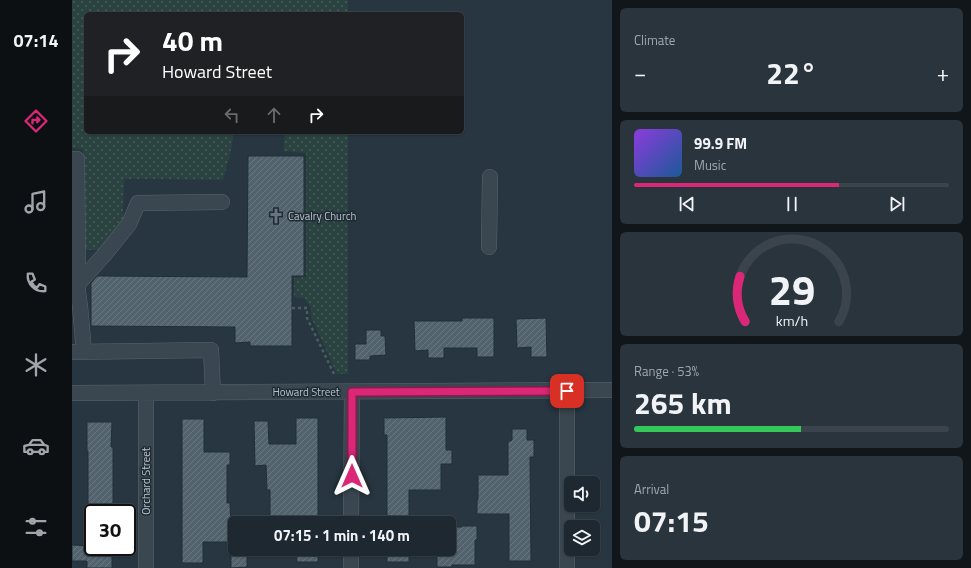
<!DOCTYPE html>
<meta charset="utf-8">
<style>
body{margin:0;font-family:"Titillium Web",sans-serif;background:#2a343c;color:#f1f3f6;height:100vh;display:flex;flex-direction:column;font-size:15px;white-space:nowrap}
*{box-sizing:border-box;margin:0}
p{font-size:13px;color:#a0a6ab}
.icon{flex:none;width:22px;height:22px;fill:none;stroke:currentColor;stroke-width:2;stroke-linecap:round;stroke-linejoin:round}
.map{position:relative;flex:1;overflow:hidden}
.drawer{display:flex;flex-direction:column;gap:8px;padding:8px;background:#10161a;width:359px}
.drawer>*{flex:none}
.top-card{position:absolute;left:12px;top:12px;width:380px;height:122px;border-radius:6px;box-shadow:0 1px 3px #0004,0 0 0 1px #3b444c;background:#202124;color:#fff;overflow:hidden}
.buttons{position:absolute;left:492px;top:476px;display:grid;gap:8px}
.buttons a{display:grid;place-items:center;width:36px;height:36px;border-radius:6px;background:#1d2830;box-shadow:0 1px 3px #0004,0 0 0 1px #3b444c;font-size:20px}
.speed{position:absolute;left:12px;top:504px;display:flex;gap:8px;font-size:20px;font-weight:700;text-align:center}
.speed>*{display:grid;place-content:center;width:52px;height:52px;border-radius:50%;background:#1d2830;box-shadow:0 1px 3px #0004,0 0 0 1px #3b444c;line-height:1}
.speed .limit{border:2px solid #111;border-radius:6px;background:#fff;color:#111}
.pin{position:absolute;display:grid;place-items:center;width:34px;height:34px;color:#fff;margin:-17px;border-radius:8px;box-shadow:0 2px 6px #0006}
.me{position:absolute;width:44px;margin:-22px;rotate:0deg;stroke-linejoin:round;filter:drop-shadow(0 0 3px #0008)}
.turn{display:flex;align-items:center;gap:14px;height:84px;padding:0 12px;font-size:18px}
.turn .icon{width:52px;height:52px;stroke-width:2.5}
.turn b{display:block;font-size:28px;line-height:34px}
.lanes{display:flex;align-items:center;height:38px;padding:0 12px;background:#0003;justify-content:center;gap:20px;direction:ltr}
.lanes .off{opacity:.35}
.big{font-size:30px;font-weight:700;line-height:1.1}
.drawer .card{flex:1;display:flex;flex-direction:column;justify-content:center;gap:6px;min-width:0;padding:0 14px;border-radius:6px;background:#2a343c}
.drawer .dial{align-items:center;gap:0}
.dial svg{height:104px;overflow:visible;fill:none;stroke:#3b444c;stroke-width:7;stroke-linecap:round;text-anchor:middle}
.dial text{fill:#f1f3f6;stroke:none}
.song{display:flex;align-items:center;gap:12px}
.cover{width:48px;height:48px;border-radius:6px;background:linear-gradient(135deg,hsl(270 70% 55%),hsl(210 70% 35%))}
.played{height:4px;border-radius:2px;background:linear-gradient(90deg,#db2777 65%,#3b444c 65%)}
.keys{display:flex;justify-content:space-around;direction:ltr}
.heat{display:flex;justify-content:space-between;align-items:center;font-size:22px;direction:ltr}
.charge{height:6px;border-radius:3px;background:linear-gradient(90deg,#34c759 53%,#3b444c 0)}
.trip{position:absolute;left:156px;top:516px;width:228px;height:40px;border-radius:6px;background:#1d2830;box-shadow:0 1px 3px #0004,0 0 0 1px #3b444c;font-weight:700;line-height:40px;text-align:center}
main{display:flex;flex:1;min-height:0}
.tab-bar{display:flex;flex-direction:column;width:72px;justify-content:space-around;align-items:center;background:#0c1013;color:#a0a6ab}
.tab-bar .icon{width:28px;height:28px}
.tab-bar .current{color:#db2777}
.tab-bar b{font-size:18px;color:#f1f3f6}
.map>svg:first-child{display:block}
.grass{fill:url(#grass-dots)}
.building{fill:url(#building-hatch);stroke:#222e37}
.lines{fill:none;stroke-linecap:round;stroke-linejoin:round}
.minor-casing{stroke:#59656d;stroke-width:16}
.path{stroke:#495f5e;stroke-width:2.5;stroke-dasharray:3 3;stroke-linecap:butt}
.minor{stroke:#3b4750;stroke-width:15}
.route-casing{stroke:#8e194d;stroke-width:10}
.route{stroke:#db2777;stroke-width:7}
.labels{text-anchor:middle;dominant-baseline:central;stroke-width:3;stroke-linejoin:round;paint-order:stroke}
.poi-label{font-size:11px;fill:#b8c2ca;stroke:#202c35;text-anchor:start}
.street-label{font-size:11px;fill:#b8c2ca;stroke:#202c35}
</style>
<main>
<nav class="tab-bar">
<b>07:14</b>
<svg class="icon current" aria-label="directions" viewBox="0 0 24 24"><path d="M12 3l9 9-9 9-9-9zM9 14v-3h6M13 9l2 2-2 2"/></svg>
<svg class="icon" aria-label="music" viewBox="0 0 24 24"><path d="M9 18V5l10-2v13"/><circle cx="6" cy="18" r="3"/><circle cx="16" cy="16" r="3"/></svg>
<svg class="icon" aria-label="phone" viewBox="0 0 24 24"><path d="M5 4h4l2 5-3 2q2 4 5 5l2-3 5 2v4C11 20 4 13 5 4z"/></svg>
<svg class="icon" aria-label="climate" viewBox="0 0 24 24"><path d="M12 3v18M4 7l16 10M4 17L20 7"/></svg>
<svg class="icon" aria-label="car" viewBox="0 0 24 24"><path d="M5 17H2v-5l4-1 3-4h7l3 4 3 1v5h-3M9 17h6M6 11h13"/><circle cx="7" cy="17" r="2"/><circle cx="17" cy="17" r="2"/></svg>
<svg class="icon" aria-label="filters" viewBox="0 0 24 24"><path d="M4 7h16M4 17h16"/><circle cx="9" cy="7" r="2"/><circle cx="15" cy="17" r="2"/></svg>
</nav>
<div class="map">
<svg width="540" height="568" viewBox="0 0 540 568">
<defs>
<pattern id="grass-dots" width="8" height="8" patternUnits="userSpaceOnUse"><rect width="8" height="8" fill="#2a4341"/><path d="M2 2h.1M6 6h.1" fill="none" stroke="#475c5b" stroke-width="1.8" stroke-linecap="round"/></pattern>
<pattern id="building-hatch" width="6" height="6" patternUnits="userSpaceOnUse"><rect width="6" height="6" fill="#52636d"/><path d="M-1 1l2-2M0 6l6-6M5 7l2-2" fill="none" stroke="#697880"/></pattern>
</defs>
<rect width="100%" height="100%" fill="#273640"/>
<path class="grass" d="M 0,0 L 276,0 L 276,14 L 14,14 L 14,132 L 162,132 L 158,155 L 151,180 L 52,179 L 51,223 L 31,250 L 11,250 L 11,149 L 0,148 Z
M 213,132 L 276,132 L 276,374 L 265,374 L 239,317 L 239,307 L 232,298 L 222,297 L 222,278 L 234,277 L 234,153 L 211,151 Z"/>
<path class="building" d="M 176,156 L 232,156 L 232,276 L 220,276 L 220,346 L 178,346 L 178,342 L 163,343 L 163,327 L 19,326 L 19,283 L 25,276 L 175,277 Z
M 390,318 L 422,318 L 422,357 L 405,357 L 405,348 L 372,348 L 372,358 L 356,358 L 356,350 L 343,351 L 342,321 L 390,321 Z
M 474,318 L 475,357 L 459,357 L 459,347 L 445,348 L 444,319 Z
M 294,330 L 309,330 L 309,336 L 313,336 L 314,355 L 298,356 L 298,360 L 283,360 L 283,344 L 294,344 Z
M 374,417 L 374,450 L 380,450 L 380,464 L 369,464 L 369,490 L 337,490 L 337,523 L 315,523 L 315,435 L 312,435 L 312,418 Z
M 224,418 L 246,418 L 246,523 L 225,523 L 225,517 L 198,517 L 198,490 L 195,490 L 194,465 L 183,466 L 182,421 L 196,421 L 197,444 L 224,444 Z
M 110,419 L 132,419 L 132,452 L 158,452 L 158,465 L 155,465 L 155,503 L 158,503 L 159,529 L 163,529 L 163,542 L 131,542 L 131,563 L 110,563 Z
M 15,422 L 40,422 L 39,447 L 41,447 L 41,513 L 16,513 L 16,451 L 15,451 Z
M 440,429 L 455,429 L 455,440 L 462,440 L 462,457 L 458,457 L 459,561 L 437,561 L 437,514 L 405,514 L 405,500 L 406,500 L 406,475 L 436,475 L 436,442 L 440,440 Z
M 390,526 L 405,526 L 405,540 L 403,540 L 403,565 L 380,565 L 380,567 L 365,567 L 365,552 L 377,552 L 377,527 L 390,527 Z
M 0,545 L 21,546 L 21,550 L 40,550 L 40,568 L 15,568 L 15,561 L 0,561 Z
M 224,549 L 246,549 L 246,562 L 225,562 Z
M 315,549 L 337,549 L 337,562 L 315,562 Z
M 159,551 L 175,551 L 175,567 L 159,568 Z"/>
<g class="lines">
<defs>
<path id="minor" d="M 0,159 L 5,159 L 6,293 L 8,306 L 12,352
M 417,247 L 418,177
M 6,284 L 33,254 L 57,224 L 66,203 L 150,202
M 0,352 L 139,350 L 141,393
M 0,393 L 540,390
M 279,523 L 280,392
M 74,568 L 74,393
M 279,568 L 279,549
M 495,568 L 495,391"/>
</defs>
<use href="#minor" class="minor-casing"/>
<path class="path" d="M 220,308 L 235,308 L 235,318 L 263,376"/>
<use href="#minor" class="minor"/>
</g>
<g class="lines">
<defs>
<path id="route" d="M 280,476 L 280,392 L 495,391"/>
</defs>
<use href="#route" class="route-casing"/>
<use href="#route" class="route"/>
</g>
<defs>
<symbol id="church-bare" viewBox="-9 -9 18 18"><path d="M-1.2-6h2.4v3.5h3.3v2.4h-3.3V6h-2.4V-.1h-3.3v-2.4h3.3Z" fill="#6b7280" stroke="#202c35" stroke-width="2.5" paint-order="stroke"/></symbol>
</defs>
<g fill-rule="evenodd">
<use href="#church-bare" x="193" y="205" width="22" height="22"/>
</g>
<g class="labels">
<g class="poi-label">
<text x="216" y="216">Cavalry Church</text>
</g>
<g class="street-label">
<text x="234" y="392">Howard Street</text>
<text transform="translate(74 481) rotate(-90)">Orchard Street</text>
</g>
</g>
</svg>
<div class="buttons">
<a><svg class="icon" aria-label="sound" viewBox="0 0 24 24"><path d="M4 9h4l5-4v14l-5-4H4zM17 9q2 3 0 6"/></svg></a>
<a><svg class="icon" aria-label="layers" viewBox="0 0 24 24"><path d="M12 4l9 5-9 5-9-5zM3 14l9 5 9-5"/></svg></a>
</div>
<div class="speed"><div class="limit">30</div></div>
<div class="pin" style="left:495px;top:391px;background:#d93025"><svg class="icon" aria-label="arrive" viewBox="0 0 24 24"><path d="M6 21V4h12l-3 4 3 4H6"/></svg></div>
<svg class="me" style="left:280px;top:476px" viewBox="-20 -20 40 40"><path d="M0-17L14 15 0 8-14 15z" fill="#db2777" stroke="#fff" stroke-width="4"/></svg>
<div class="trip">07:15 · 1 min · 140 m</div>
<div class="top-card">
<div class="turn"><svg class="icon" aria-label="right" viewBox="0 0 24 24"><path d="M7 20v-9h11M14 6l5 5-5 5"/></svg><div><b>40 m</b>Howard Street</div></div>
<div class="lanes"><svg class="icon off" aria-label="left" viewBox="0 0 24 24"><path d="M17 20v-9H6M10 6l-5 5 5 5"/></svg><svg class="icon off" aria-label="ahead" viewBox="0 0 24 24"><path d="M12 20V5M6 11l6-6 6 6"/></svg><svg class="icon" aria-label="right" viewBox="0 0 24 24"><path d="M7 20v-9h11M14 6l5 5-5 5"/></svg></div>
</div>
</div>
<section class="drawer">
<div class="card"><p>Climate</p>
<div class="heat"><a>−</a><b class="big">22°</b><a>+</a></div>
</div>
<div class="card">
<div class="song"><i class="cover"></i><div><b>99.9 FM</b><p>Music</p></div></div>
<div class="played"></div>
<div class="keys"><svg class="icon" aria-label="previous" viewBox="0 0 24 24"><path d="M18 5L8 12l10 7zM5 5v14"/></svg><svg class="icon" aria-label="pause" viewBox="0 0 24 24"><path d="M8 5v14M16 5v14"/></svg><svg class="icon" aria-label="next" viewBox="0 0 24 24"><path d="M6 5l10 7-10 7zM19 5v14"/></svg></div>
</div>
<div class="card dial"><svg viewBox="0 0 100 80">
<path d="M14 69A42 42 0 1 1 86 69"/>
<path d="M14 69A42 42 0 0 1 10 34" stroke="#db2777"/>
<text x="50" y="56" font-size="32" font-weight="700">29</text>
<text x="50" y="72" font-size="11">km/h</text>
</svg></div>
<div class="card"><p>Range · 53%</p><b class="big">265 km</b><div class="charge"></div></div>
<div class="card"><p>Arrival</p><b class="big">07:15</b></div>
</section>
</main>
